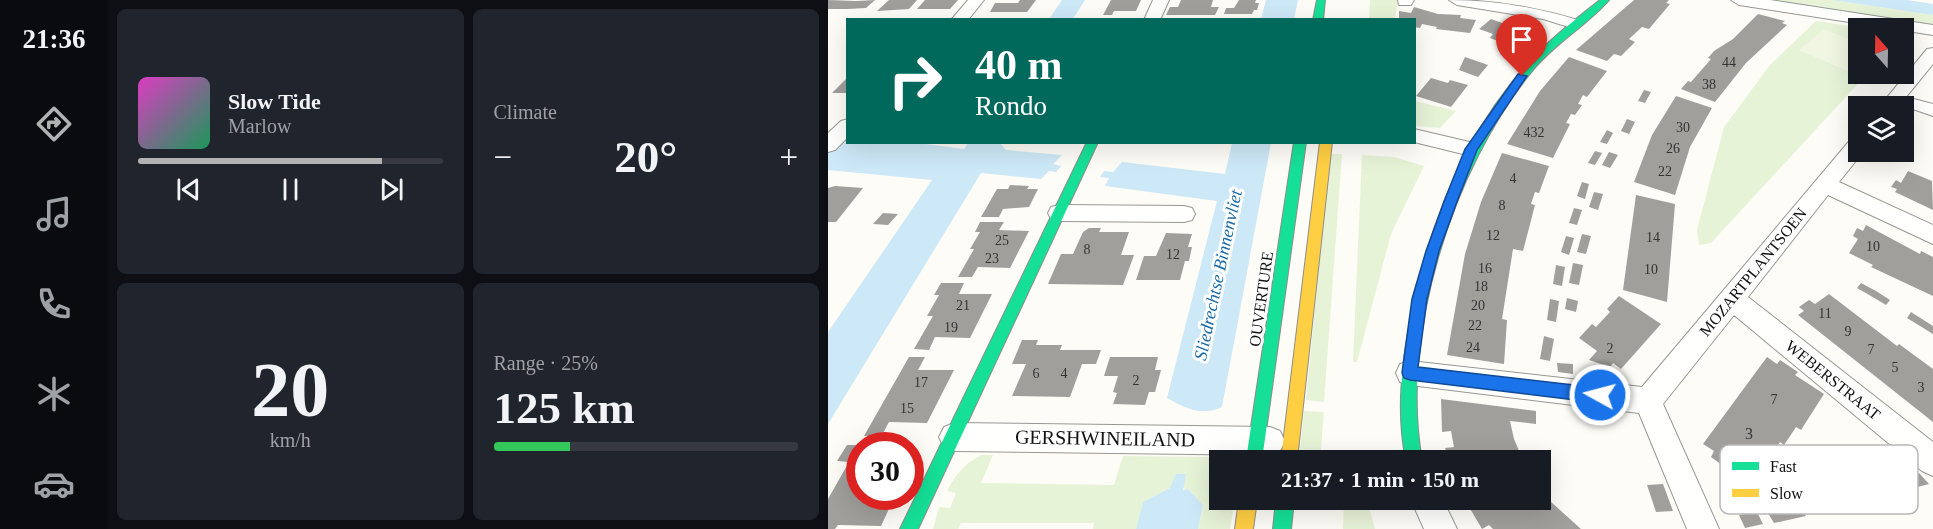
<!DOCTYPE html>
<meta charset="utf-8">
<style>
body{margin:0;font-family:Georgia,serif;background:#20242c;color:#f1f3f6;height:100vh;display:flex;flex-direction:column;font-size:22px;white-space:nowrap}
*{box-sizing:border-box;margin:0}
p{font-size:20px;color:#9ea1a6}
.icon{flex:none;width:33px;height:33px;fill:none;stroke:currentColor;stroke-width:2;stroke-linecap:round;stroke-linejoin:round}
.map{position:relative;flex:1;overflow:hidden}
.sheet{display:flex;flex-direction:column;gap:9px;padding:9px;background:#0d0f14;width:720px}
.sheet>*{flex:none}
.banner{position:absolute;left:18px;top:18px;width:570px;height:126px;border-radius:0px;box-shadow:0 6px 24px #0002;background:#00695c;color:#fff;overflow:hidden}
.needle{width:39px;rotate:340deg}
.controls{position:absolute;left:1020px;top:18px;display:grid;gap:12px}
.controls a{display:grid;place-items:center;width:66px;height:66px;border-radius:0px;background:#171b24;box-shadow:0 6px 24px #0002;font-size:30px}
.speed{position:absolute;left:18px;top:432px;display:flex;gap:12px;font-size:30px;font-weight:700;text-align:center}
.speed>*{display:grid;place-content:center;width:78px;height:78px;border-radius:50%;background:#171b24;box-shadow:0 6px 24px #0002;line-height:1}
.speed .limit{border:9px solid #d22;background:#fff;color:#111}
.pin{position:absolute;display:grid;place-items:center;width:51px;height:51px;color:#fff;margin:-62px -26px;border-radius:50% 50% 50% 0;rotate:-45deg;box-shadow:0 0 6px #0007}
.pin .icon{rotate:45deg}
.me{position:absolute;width:66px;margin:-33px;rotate:277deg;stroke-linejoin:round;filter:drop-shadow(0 0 4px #0008)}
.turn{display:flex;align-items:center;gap:21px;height:126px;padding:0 30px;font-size:27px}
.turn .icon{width:78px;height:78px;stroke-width:2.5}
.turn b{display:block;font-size:42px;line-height:51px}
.big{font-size:45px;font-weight:800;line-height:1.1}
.sheet .widget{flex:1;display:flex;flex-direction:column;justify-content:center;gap:9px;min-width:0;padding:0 21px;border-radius:9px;background:#20242c}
.sheet .dial{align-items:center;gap:0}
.dial b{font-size:78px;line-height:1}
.song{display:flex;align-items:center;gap:18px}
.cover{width:72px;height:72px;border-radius:9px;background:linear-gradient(135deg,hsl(310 70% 55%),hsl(150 70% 35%))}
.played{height:6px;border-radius:3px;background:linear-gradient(90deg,#b2b2b3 80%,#363941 80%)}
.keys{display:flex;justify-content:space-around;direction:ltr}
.heat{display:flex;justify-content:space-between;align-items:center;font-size:33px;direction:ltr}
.charge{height:9px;border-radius:4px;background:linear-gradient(90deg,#34c759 25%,#363941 0)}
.sheet .tiles{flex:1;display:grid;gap:9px;grid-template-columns:repeat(2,1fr)}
.trip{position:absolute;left:381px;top:450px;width:342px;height:60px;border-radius:0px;background:#171b24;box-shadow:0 6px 24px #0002;font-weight:800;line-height:60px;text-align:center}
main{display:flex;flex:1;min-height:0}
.dock{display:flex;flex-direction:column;width:108px;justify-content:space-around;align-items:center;background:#090b0e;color:#9ea1a6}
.dock .icon{width:42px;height:42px}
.dock .active{color:#b2b2b3}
.dock b{font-size:27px;color:#f1f3f6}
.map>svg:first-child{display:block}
.green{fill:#e7f3d7}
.pitch{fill:#f0f6e1}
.water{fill:#cde8f7}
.building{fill:#a19f9c}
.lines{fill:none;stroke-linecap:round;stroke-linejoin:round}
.street-casing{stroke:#979795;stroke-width:2}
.fast-casing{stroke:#8e8d8b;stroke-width:2}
.slow-casing{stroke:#8e8d8b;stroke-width:2}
.street{fill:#fffffe;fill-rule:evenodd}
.fast{fill:#16e098;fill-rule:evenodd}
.slow{fill:#ffcf43;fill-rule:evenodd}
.route{fill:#1a73e8;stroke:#114b97;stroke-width:1.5}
.labels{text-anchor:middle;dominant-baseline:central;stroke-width:6;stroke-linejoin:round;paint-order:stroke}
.number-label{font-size:14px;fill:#353434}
.street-label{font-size:16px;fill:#111;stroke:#fff}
.near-number-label{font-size:16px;fill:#353434}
.water-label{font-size:18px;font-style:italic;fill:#1768a6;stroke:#fff}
.near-street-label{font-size:20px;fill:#111;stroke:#fff}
.key{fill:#fff;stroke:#b8b8b8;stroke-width:1.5}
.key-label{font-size:16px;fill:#111}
</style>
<main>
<nav class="dock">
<b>21:36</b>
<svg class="icon active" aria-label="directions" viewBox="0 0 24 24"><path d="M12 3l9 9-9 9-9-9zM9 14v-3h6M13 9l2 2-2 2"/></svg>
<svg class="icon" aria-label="music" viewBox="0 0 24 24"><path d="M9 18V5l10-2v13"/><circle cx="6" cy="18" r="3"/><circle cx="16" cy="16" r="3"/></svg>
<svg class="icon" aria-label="phone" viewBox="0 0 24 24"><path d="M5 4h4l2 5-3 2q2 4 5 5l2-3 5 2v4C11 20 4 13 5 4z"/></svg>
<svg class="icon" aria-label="climate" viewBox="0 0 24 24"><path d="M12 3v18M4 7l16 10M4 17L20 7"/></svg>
<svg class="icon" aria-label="car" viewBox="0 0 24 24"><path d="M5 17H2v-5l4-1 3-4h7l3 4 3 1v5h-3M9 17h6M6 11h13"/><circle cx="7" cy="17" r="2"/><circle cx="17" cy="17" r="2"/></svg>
</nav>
<section class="sheet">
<div class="tiles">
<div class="widget">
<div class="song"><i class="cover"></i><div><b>Slow Tide</b><p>Marlow</p></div></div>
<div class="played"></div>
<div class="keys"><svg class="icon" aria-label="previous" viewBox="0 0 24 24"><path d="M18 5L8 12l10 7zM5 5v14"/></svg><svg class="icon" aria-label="pause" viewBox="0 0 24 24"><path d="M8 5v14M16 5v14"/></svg><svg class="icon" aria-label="next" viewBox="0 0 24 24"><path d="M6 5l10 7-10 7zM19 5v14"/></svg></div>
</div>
<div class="widget"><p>Climate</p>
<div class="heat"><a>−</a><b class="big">20°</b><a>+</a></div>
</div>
<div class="widget dial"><b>20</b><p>km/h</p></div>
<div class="widget"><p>Range · 25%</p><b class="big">125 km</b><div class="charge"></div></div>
</div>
</section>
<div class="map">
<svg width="1105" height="529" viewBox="0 0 1105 529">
<rect width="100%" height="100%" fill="#fdfcf7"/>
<path class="green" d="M 542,0 L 570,0 L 567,19 L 541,19 Z
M 935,0 L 1005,0 L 1105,15 L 1105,26 Z
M 988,21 L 1036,28 L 1030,28 L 1030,43 L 996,30 L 972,50 L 1021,71 L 1030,62 L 1030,74 L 1039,74 L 883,243 L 871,245 L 869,230 L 896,127 L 942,65 Z
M 587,101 L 628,111 L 612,128 L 587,126 Z
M 502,154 L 514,154 L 496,402 L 478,400 Z
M 534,155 L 566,157 L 596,166 L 563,234 L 529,362 L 525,362 Z
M 476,411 L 496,412 L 492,460 L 471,460 Z
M 153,455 L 165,455 L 153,483 L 286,485 L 295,456 L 386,457 L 396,460 L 392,460 L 392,500 L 407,500 L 402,529 L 370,529 L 375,505 L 360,489 L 342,488 L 315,502 L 308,529 L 265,529 L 266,523 L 133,523 L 130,529 L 105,529 L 111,507 L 122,508 L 128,493 L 119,491 C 128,474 136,464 153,455 Z
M 516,500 L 539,500 L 547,529 L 515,529 Z"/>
<path class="pitch" d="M 996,29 L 1030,43 L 1030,62 L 1022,71 L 971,50 Z"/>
<path class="water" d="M 234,0 L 257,0 L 245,19 L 221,19 Z
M 438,0 L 470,0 L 466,19 L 433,19 Z
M 1005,0 L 1079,0 L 1105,4 L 1105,15 Z
M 0,134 L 19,135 L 20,142 L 82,142 L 136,149 L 140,143 L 172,143 L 178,150 L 234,155 L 225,164 L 233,166 L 228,172 L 221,171 L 213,179 L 153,173 L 0,424 L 0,332 L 104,180 L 0,170 Z
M 404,143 L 443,143 L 394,407 C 374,417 357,408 339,398 L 389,201 L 277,186 L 281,178 L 272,177 L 276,171 L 285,172 L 294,162 L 397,174 Z
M 348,474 L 358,474 L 355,490 L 360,489 L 375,505 L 370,529 L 308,529 L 315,502 L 342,488 Z"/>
<path class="building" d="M 0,0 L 28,1 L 47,0 L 38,8 L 20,9 L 0,9 Z
M 61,0 L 89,0 L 81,9 L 49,11 Z
M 97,0 L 130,0 L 122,9 L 89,9 Z
M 192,0 L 208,0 L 199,12 L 162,12 L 167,3 L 190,3 Z
M 283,0 L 313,0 L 308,11 L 286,11 L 284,15 L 275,15 Z
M 353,0 L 385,0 L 383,7 L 391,7 L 387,15 L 338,15 L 342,7 L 350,7 Z
M 411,0 L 428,0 L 427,3 L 431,3 L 429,10 L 426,10 L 424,14 L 396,14 L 398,8 L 406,8 Z
M 806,0 L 841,0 L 838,3 L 842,4 L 821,29 L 814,27 L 801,39 L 807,42 L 793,56 L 786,54 L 779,61 L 748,50 Z
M 586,7 L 610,14 L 633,15 L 632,18 L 648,20 L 642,33 L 608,29 L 609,27 L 594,24 L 592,28 L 586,27 L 586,20 L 571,20 L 571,11 L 583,13 Z
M 930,14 L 957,21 L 954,23 L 959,25 L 918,63 L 887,102 L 853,89 L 860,81 L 863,82 L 883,59 L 880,58 L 886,51 L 905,39 Z
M 663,19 L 677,24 L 680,22 L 695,27 L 678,44 L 662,38 L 665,34 L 651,29 Z
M 637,57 L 660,65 L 650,77 L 631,70 Z
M 741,57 L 779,71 L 759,97 L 755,95 L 750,104 L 754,105 L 747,115 L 743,114 L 738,123 L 742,124 L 725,158 L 679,144 L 712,91 Z
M 20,77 L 20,93 L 4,93 Z
M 603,78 L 620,83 L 622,80 L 640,85 L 623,107 L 588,96 Z
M 816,90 L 823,92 L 817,103 L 810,101 Z
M 848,96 L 884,108 L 862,147 L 847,195 L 806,182 L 824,135 Z
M 799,119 L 807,122 L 801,134 L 793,131 Z
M 779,130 L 785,133 L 779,144 L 772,142 Z
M 767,151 L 774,153 L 767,165 L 760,163 Z
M 781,152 L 790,155 L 782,168 L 774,165 Z
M 674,153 L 721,166 L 711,193 L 707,192 L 703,204 L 707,205 L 695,251 L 685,249 L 674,319 L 679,320 L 676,364 L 619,355 L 637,254 L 653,202 Z
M 1080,171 L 1104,181 L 1105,210 L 1067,192 L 1069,189 L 1063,187 L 1068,180 L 1073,183 Z
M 754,182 L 761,184 L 757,199 L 749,196 Z
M 182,185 L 201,186 L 199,189 L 210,189 L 201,207 L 175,209 L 171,217 L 153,217 L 169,189 L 180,189 Z
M 7,186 L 35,188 L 8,222 L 0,222 L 0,188 Z
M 766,192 L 775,194 L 770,210 L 761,207 Z
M 808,195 L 847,204 L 839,302 L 795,290 Z
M 746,208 L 754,210 L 749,225 L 741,223 Z
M 55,213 L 70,214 L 60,225 L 45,224 Z
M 152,222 L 176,222 L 171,230 L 201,231 L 182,268 L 150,267 L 144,277 L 130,277 L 146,249 L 142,249 L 152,232 L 147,232 Z
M 1038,225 L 1092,254 L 1093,251 L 1105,257 L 1105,296 L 1043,267 L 1045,265 L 1021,253 L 1030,239 L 1025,236 L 1029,228 L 1035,231 Z
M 261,228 L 273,228 L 271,232 L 301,232 L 293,255 L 306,255 L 295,285 L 220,284 L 233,254 L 245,254 L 255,232 Z
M 338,233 L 364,234 L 360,247 L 364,247 L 361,261 L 357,261 L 352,280 L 308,280 L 316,256 L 328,256 Z
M 754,234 L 763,236 L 758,254 L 749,252 Z
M 738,236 L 746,238 L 741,255 L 733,252 Z
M 745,263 L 755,265 L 751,285 L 741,283 Z
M 728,265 L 737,267 L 734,286 L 725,284 Z
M 113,283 L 136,283 L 131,294 L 164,294 L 142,338 L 107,337 L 101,350 L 86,349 L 105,316 L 99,316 L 111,295 L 106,295 Z
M 1033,283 L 1048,291 L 1062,300 L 1058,305 L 1043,296 L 1029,288 Z
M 1001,294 L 1069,346 L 1071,344 L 1105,369 L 1105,422 L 970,315 L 976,311 L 971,307 L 981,300 L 987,304 Z
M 791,296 L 833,324 L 793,369 L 785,363 L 782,367 L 761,360 L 769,351 L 751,338 L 764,324 L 768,327 L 782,312 L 779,309 Z
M 739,298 L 750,301 L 748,312 L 737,309 Z
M 722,299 L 731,301 L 728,322 L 719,320 Z
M 1083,312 L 1105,326 L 1105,334 L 1079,318 Z
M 716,336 L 726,339 L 722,361 L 712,359 Z
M 194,340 L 210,340 L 208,345 L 234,345 L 232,350 L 273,350 L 268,364 L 254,364 L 242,397 L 184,396 L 198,364 L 184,364 Z
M 81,357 L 97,357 L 90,370 L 126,370 L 99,423 L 61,422 L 53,437 L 36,436 Z
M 282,357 L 330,357 L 327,370 L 333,370 L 327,392 L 321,392 L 317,405 L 285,404 L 289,393 L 285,392 L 290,376 L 276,376 Z
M 939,357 L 949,364 L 952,360 L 970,372 L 967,375 L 996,394 L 973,430 L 968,427 L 956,445 L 952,442 L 940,460 L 945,463 L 931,485 L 905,466 L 902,471 L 883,457 L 886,451 L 875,444 Z
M 729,363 L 745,364 L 745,374 L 730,372 Z
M 613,399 L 708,411 L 708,424 L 682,421 L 686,439 L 695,460 L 621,460 L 617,448 L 626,447 L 623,431 L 614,432 Z
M 19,445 L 32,445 L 32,496 L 67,496 L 53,526 L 10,525 L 7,529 L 0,529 L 0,499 L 21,462 L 9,461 Z
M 1091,473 L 1101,484 L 1086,488 L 1077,476 Z
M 835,484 L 845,511 L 828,512 L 819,485 Z
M 712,488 L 722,501 L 753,529 L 665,529 L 661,525 L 654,529 L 637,500 L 712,500 Z
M 970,502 L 978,516 L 946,523 L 938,510 Z
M 929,512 L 935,524 L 917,528 L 911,515 Z"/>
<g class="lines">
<defs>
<path id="street" d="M 140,0 L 156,0 L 140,20 L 123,20 Z
M 325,0 L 341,0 L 332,20 L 316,20 Z
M 570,0 L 586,0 L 583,5 L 571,5 Z
M 621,0 C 665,0 707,7 750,20 L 752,23 L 744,28 L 715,19 L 629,5 Z
M 903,0 L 942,0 L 1105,25 L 1105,35 L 911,5 Z
M 1105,48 L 1105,64 L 1078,97 L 1105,104 L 1105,116 L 1076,106 L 1052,106 L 1099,49 Z
M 20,119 L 20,137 L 7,150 L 0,152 L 0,133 L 13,121 Z
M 586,129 L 650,144 L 653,149 L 650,154 L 643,156 L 586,142 Z
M 1030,137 L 1030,152 L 1035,152 L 1011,182 L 1105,225 L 1105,244 L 1000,195 L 920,297 L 1105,442 L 1105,476 L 1094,471 L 906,315 L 835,404 L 891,529 L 859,529 L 811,413 L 582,385 L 572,382 L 568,373 L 572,364 L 582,361 L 814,387 L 1023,139 Z
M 231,205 L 356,206 L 364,208 L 367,214 L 364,220 L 356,222 L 231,221 L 223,219 L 220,213 L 223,207 Z
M 126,423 L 442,427 L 452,431 L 457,441 L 452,451 L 442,455 L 126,451 L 116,447 L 111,437 L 116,427 Z
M 583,500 L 615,500 L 629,529 L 596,529 Z"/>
<path id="fast" d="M 489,0 L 497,0 L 495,20 L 485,20 Z
M 772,0 L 781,0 C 758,26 727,43 704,71 C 625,168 571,335 594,460 L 578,460 C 568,412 574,364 583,316 C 602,221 639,128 706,57 C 726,36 749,18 772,0 Z
M 259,142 L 270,142 L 90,529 L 72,529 Z
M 466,142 L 478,142 L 434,460 L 418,460 Z
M 448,500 L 466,500 L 463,529 L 445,529 Z"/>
<path id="slow" d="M 492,142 L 504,142 L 469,460 L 453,460 Z
M 411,500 L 429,500 L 425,529 L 407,529 Z"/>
</defs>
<use href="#street" class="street-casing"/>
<use href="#fast" class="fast-casing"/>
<use href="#slow" class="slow-casing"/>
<use href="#street" class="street"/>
<use href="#fast" class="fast"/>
<use href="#slow" class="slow"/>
</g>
<path class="route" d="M 690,74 L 699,76 L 649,150 L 630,199 L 611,251 L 599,299 L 590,367 L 772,388 L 778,390 L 780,395 L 778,401 L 772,403 L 582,380 L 576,378 L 574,373 L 584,299 L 598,251 L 617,199 L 637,149 Z"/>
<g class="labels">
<g class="number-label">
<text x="901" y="62">44</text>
<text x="881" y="84">38</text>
<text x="855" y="127">30</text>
<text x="706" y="132">432</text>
<text x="845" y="148">26</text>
<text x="837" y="171">22</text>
<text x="685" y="178">4</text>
<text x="674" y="205">8</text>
<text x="665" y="235">12</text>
<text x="825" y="237">14</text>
<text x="174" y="240">25</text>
<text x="1045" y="246">10</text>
<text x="259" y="249">8</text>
<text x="345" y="254">12</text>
<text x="164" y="258">23</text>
<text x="657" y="268">16</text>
<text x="823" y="269">10</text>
<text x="653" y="286">18</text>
<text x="135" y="305">21</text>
<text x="650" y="305">20</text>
<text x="997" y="313">11</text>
<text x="647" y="325">22</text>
<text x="123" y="327">19</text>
<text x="1020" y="331">9</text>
<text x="645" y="347">24</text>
<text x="782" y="348">2</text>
<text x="1043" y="349">7</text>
<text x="1067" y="367">5</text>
<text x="208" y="373">6</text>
<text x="236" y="373">4</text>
<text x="308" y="380">2</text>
<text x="93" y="382">17</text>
<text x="1093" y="387">3</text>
<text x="946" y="399">7</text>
<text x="79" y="408">15</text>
</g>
<g class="street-label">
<text transform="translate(925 272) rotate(-51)">MOZARTPLANTSOEN</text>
<text transform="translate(433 299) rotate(-82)">OUVERTURE</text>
<text transform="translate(1005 380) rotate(39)">WEBERSTRAAT</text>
</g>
<g class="near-number-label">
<text x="921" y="433">3</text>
</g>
<g class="water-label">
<text transform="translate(390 275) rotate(-78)">Sliedrechtse Binnenvliet</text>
</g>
<g class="near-street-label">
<text transform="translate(277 438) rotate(1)">GERSHWINEILAND</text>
</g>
</g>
<rect x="892" y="445" width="198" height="69" rx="9" class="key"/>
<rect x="904" y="462" width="27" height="8" fill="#16e098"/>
<rect x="904" y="489" width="27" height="8" fill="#ffcf43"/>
<g class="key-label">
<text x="942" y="472">Fast</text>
<text x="942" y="499">Slow</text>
</g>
</svg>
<div class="controls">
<a><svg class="needle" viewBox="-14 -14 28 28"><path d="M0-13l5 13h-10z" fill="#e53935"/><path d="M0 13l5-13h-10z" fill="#9ea1a6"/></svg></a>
<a><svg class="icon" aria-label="layers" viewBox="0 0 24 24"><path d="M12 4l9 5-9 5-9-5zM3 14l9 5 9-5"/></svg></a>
</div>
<div class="speed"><div class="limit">30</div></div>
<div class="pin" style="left:694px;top:76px;background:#d93025"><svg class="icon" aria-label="arrive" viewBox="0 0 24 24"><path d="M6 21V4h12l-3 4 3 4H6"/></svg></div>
<svg class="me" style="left:772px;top:395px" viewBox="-20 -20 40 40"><circle r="17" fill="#1a73e8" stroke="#fff" stroke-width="3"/><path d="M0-11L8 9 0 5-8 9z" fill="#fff"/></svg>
<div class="trip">21:37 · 1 min · 150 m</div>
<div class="banner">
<div class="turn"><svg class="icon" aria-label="right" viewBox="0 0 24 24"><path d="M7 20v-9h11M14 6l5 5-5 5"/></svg><div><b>40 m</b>Rondo</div></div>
</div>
</div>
</main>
